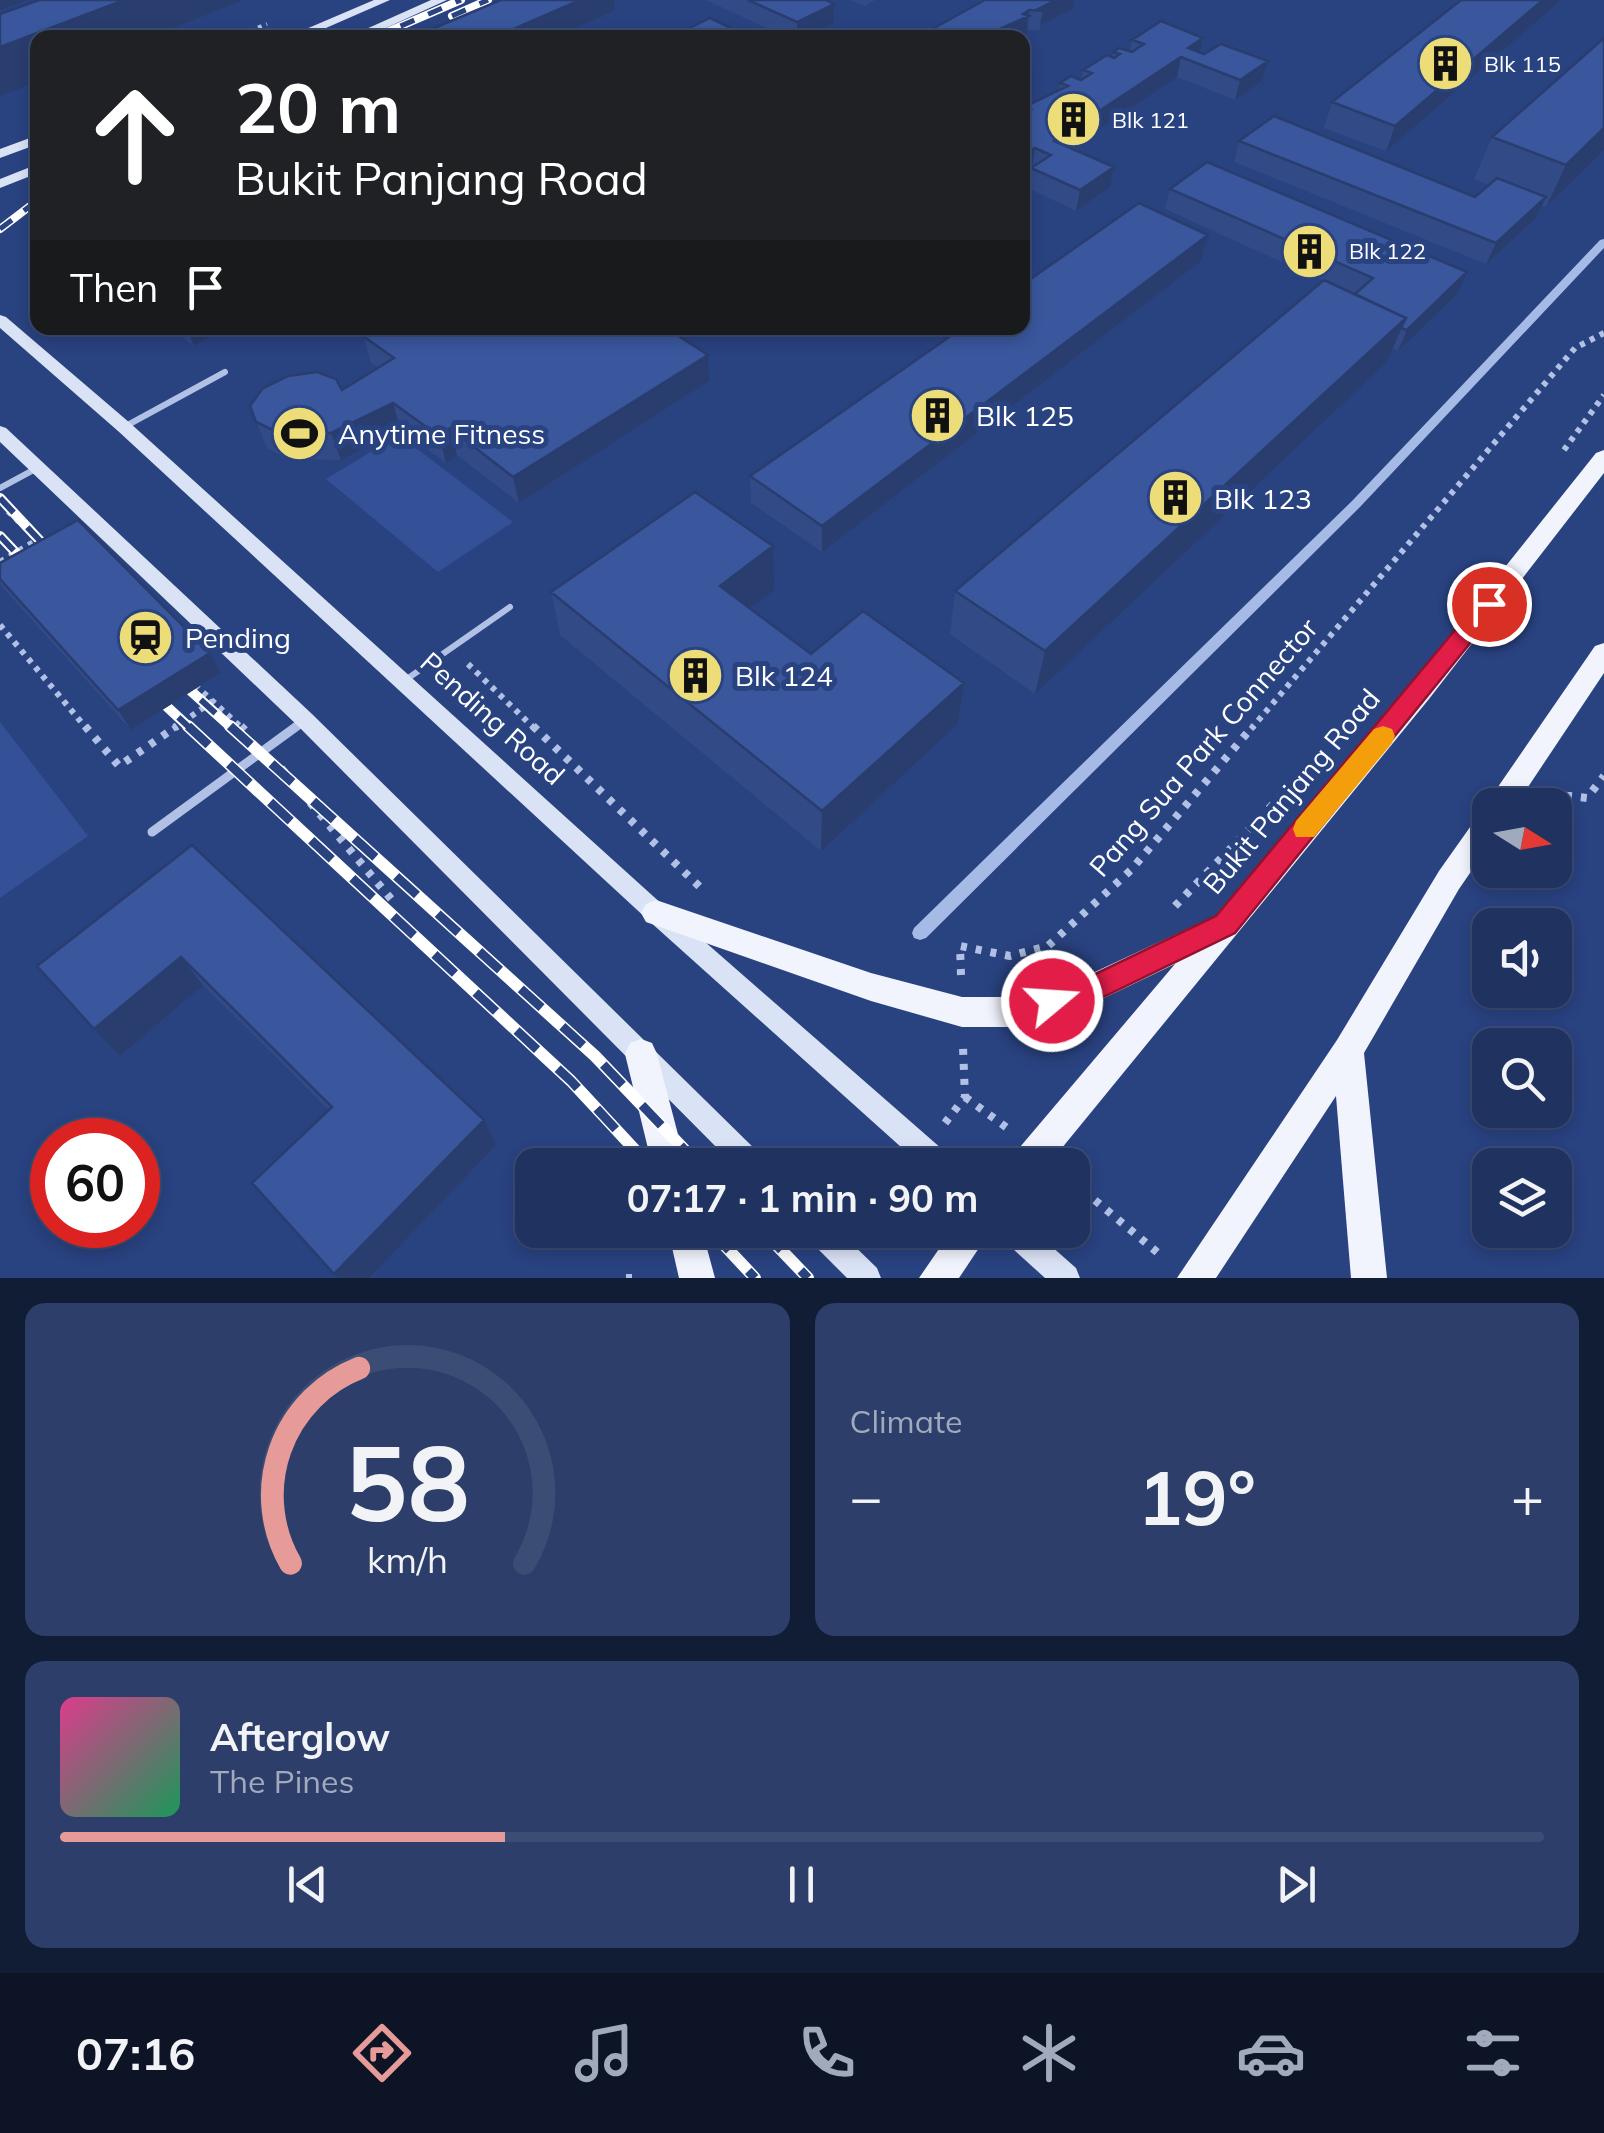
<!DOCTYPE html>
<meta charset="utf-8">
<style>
body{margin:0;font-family:Mulish,sans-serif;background:#2c3e69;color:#f1f3f6;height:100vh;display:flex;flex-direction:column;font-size:38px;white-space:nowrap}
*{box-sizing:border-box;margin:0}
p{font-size:32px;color:#a1aabd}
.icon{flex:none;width:55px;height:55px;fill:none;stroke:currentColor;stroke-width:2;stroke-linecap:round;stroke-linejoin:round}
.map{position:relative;height:1278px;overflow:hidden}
.panel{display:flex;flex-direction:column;gap:25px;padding:25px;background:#111c35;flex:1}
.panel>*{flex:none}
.guide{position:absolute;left:30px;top:30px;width:1000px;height:305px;border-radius:20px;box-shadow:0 5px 15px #0003,0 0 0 2px #3c4d75;background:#202124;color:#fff;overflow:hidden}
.needle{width:65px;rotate:101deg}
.controls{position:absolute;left:1472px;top:788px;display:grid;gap:20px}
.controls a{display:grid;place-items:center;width:100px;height:100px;border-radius:20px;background:#1f3260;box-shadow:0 5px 15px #0003,0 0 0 2px #3c4d75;font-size:50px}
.speed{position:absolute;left:30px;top:1118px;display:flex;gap:20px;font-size:50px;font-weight:700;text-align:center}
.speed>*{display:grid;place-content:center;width:130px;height:130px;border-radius:50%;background:#1f3260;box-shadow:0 5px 15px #0003,0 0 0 2px #3c4d75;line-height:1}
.speed .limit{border:15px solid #d22;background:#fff;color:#111}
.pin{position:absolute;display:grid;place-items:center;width:85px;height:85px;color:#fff;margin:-42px;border:5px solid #fff;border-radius:50%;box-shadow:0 2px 10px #0007}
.me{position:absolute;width:110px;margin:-55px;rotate:72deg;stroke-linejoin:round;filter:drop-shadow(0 0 8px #0008)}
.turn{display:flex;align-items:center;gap:35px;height:210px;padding:0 40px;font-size:45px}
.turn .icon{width:130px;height:130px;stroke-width:2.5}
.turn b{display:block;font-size:70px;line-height:85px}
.then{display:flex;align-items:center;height:95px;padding:0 40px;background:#0003;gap:20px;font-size:38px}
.big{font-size:75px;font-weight:700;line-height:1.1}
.panel .widget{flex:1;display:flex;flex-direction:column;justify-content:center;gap:15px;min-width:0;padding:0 35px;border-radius:20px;background:#2c3e69}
.panel .dial{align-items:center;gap:0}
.dial svg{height:260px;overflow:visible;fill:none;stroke:#3c4d75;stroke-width:7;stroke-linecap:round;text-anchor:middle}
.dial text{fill:#f1f3f6;stroke:none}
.song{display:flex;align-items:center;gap:30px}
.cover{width:120px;height:120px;border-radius:15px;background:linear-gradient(135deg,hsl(330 70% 55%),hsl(150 70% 35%))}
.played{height:10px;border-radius:5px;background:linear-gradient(90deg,#e69b98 30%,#3c4d75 30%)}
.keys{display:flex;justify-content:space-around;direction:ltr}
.heat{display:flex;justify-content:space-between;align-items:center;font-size:55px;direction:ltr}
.panel .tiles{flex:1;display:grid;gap:25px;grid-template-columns:1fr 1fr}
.widget:last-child{grid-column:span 2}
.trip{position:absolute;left:515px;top:1148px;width:575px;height:100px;border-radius:20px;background:#1f3260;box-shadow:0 5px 15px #0003,0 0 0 2px #3c4d75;font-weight:700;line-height:100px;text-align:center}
.tab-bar{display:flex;height:160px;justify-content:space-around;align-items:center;background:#0c1426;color:#a1aabd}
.tab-bar .icon{width:70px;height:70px}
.tab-bar .selected{color:#e69b98}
.tab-bar b{font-size:45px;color:#f1f3f6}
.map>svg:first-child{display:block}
.green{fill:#345197}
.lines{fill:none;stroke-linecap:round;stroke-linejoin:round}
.stream{fill:#a6bae6;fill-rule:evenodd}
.path-far2{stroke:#b1c1e5;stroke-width:4;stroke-dasharray:4 5;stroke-linecap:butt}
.path-far1{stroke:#b1c1e5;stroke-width:6;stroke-dasharray:5 6;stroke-linecap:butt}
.path{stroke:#b1c1e5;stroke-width:8;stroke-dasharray:6 9;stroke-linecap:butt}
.lane-far1{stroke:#b1c1e5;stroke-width:6}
.lane{stroke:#b1c1e5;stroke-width:9}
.secondary{fill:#dae2f5;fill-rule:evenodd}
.primary{fill:#f1f4fd;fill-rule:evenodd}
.rail-far2-casing{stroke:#fff;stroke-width:8}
.rail-far1-casing{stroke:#fff;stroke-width:10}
.rail-casing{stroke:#fff;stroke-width:12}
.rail-far2{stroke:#294280;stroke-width:5;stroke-dasharray:15;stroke-linecap:butt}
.rail-far1{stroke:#294280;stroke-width:6;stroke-dasharray:20;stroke-linecap:butt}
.rail{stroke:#294280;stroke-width:9;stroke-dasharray:28;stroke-linecap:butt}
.wall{fill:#324b87}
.shaded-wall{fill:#293d6e}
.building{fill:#3a579d;stroke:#293d6e;stroke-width:2.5}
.route{fill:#e11d48;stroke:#92132f;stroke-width:2.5}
.slow{fill:#f59e0b}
.labels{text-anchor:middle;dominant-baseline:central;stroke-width:10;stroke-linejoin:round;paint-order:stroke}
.far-poi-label{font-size:22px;fill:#fff;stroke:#294280;text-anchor:start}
.poi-label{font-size:28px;fill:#fff;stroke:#294280;text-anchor:start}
.street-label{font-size:28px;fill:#fff;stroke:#294280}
</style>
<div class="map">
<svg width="1604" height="1278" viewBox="0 0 1604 1278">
<rect width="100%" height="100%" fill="#294280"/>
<path class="green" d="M 399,435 L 513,522 L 438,572 L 326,479 Z
M 0,722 L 88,836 L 0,898 Z"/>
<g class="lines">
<path class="stream" d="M 1604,239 L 1604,248 L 1360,507 L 926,938 L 920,940 L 914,938 L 912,933 L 914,928 L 1352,501 L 1600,240 Z"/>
<path class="path-far2" d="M 469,9 L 491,0
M 233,38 L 267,24"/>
<path class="path-far1" d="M 1564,450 L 1604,395
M 8,511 L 42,544
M 0,562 L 37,540
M 0,625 L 87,729
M 468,664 L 535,729
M 195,685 L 243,729
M 173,729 L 213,701
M 1251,729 L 1575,348 L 1604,333"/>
<path class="path" d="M 85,726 L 119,766 L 177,726
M 241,726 L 245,730
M 533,726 L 704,891
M 281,768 L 392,900
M 1551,794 L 1587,798 L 1604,776
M 1175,906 L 1281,796
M 961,975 L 960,946 L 1010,956 L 1048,946 L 1131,870 L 1253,726
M 965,1097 L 1010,1130
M 945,1123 L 965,1097 L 963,1047
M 1072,1181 L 1164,1258
M 626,1278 L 639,1278"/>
<path class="lane-far1" d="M 124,427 L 225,372
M 0,488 L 39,467
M 404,681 L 510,607
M 293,729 L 305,720"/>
<path class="lane" d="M 152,832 L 297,726"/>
<path class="secondary" d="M 374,0 L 390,0 L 303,38 L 285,38 Z
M 431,0 L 447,0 L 364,38 L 346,38 Z
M 38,135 L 38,144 L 0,158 L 0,149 Z
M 38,164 L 38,173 L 0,188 L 0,179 Z
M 0,315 L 6,317 L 130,423 L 664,906 L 950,1156 L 954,1165 L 921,1165 L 648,920 L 118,431 L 0,328 Z
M 0,426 L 6,428 L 312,714 L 762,1156 L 766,1165 L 734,1165 L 298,726 L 0,442 Z
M 805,1230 L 838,1230 L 877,1268 L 881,1278 L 847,1278 L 809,1240 Z
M 999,1230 L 1033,1230 L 1076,1268 L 1080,1278 L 1045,1278 L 1003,1240 Z"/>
<path class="primary" d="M 1604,450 L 1604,473 L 1429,699 L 1048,1165 L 1010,1165 L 1015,1153 L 1175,964 L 1100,1000 L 1014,1027 L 962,1027 L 871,1001 L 646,922 L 641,913 L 646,904 L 656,900 L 871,973 L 962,997 L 1014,997 L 1084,977 L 1215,916 L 1411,685 L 1596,453 Z
M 1604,643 L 1604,673 L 1516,805 L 1490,805 L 1490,844 L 1459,889 L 1364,1053 L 1387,1278 L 1351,1278 L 1336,1096 L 1216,1278 L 1177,1278 L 1337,1040 L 1439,871 L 1480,813 L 1489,809 L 1491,797 L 1595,646 Z
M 641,1039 L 652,1043 L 657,1054 L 686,1165 L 652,1165 L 625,1054 L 630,1043 Z
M 668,1230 L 702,1230 L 715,1278 L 679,1278 Z
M 952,1230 L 991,1230 L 959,1278 L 919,1278 Z"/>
<defs>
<path id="rail-far2" d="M 452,16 L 488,0
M 373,38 L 461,0
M 0,229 L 38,200"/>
<path id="rail-far1" d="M 0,498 L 58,560
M 0,536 L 34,572
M 171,673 L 233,729
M 149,690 L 191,729"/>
<path id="rail" d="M 188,726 L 571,1081 L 649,1165
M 230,726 L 595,1056 L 699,1165
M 710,1230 L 755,1278
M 762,1230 L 808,1278"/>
</defs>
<use href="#rail-far2" class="rail-far2-casing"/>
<use href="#rail-far1" class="rail-far1-casing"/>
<use href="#rail" class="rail-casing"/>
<use href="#rail-far2" class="rail-far2"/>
<use href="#rail-far1" class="rail-far1"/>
<use href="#rail" class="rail"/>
</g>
<path class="wall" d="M 706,0 L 826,0 L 834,4 L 834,23 L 805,38 L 788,38 Z
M 851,0 L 875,0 L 865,6 Z
M 979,0 L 1075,0 L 1073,9 L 1040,25 L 1040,30 L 1028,30 L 1027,36 Z
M 1461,0 L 1386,151 L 1324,128 L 1332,102 Z
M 1203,38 L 1200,52 L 1204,54 L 1268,61 L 1262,81 L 1235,100 L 1177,77 L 1070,148 L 1114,167 L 1110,187 L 1076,211 L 1028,188 L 1031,169 L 1022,174 L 1024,107 L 1059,90 L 1060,83 L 1081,80 L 1083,70 L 1112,57 L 1113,52 L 1130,52 L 1132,40 Z
M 1604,38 L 1604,150 L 1546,207 L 1542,206 L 1536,218 L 1486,264 L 1234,162 L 1239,141 L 1475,197 L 1489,185 L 1474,179 L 1492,137 Z
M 1170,189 L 1467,272 L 1458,293 L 1398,351 L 1393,349 L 1387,362 L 1035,694 L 950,634 L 955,591 L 1323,281 L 1165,209 Z
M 1208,235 L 1201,261 L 822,552 L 751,503 L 750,476 Z
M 171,328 L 229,328 L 194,346 Z
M 363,336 L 709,381 L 519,503 L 457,455 L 446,463 L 401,430 L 341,460 L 288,459 L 267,448 L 250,406 L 342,390 L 379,368 L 371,363 Z
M 0,563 L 220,673 L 131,730 L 4,589 L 0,583 Z
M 774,590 L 750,608 L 811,654 L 964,683 L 958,724 L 821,851 L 560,635 L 551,592 Z
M 192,845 L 484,1120 L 496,1145 L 369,1278 L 339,1278 L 252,1183 L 329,1110 L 203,985 L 120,1056 L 94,1029 Z"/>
<path class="shaded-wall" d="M 0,0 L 27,0 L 0,10 Z
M 124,0 L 243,0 L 148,38 L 38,38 L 38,81 L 0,96 L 0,47 Z
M 580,0 L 614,0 L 615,10 L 554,38 L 493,38 Z
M 1056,0 L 1075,0 L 1073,9 L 1040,25 L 1043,11 L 1038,9 Z
M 1543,0 L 1561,0 L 1386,151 L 1395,126 Z
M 834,4 L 834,23 L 805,38 L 797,38 L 797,22 Z
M 1029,10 L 1027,36 L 1022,38 L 988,38 L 988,34 Z
M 1203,38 L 1199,57 L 1188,48 Z
M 1181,57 L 1177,77 L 1051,161 L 1054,141 Z
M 1268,61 L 1262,81 L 1235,100 L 1240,80 Z
M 1604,128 L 1604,150 L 1546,207 L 1566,165 Z
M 1035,148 L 1032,168 L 1022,174 L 1022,156 Z
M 1114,167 L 1110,187 L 1076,211 L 1080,190 Z
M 1546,197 L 1536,218 L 1486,264 L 1496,243 Z
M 1208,235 L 1201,261 L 822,552 L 822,526 Z
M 1467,272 L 1458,293 L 1398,351 L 1407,330 Z
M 1406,318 L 1387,362 L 1035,694 L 1045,651 Z
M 186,328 L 229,328 L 194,346 Z
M 708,355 L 709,381 L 519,503 L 513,477 Z
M 393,403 L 401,430 L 341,460 L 331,433 Z
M 450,428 L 457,455 L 446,463 L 439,436 Z
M 773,546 L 774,590 L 723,629 L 720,586 Z
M 210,653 L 220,673 L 131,730 L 118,710 Z
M 964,683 L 958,724 L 821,851 L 822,811 Z
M 181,957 L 203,985 L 120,1056 L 94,1029 Z
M 484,1120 L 496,1145 L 369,1278 L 339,1278 L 334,1274 Z"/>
<path class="building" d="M 39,0 L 124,0 L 0,47 L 0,14 Z
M 501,0 L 580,0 L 493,38 L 410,38 Z
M 748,0 L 826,0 L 834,4 L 797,22 Z
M 985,0 L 1056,0 L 1038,9 L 1043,11 L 1029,10 L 1023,14 L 1029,16 L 988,34 L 995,38 L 916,38 Z
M 1461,0 L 1543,0 L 1395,126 L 1332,102 Z
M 710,18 L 752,38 L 669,38 Z
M 1161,21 L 1203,38 L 1188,48 L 1204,54 L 1221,44 L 1268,61 L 1240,80 L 1181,57 L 1054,141 L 1114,167 L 1080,190 L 1031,168 L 1051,155 L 1035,148 L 1022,156 L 1022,113 L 1025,114 L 1031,110 L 1024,107 L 1068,86 L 1060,83 L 1071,76 L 1081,80 L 1092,73 L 1083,70 L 1107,55 L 1114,58 L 1120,54 L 1113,52 L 1119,48 L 1132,52 L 1144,44 L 1132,40 Z
M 1604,38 L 1604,128 L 1566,165 L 1492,137 Z
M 1274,116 L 1475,197 L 1497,178 L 1546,197 L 1496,243 L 1239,141 Z
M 1207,162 L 1467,272 L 1407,330 L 1401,328 L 1406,318 L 1355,294 L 1373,278 L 1170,189 Z
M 1139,203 L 1208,235 L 822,526 L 750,476 L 962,328 L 1022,328 L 1022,285 Z
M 1324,280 L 1406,318 L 1045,651 L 955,591 Z
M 379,328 L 666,328 L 708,355 L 513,477 L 450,428 L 439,436 L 393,403 L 331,433 L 277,432 L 256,422 L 250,406 L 263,388 L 288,376 L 317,372 L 336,379 L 342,390 L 394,358 L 363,336 Z
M 695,492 L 773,546 L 720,586 L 811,654 L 863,611 L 964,683 L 822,811 L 551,592 Z
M 78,520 L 210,653 L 118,710 L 0,579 L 0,563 Z
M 192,845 L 484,1120 L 334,1274 L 252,1183 L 332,1107 L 181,957 L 94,1029 L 37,966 Z"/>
<path class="route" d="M 1489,596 L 1500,604 L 1497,610 L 1235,933 L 1099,999 L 1052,1014 L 1042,1010 L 1038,1001 L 1042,992 L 1085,979 L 1216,916 L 1481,599 Z"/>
<path class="slow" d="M 1383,726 L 1392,729 L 1395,736 L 1392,743 L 1314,837 L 1296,837 L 1293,829 L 1296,821 L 1374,729 Z"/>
<defs>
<symbol id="building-disc" viewBox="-11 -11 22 22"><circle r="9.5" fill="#ecdd78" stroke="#294280"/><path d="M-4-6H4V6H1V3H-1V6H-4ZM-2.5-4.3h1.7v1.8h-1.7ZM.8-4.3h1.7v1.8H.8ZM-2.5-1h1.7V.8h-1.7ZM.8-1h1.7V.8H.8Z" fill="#111"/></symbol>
<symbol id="stadium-disc" viewBox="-11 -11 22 22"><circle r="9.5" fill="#ecdd78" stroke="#294280"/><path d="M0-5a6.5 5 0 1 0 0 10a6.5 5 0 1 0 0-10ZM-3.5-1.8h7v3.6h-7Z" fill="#111"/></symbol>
<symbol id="station-disc" viewBox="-11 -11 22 22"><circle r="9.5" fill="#ecdd78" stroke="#294280"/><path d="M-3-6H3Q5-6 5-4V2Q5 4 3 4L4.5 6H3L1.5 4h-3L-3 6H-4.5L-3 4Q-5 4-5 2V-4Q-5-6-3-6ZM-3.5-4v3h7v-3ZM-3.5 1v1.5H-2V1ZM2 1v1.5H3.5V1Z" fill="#111"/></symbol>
</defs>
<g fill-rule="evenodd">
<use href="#building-disc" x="1414" y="32" width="63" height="63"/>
<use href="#building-disc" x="1042" y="88" width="63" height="63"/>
<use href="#building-disc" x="1278" y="220" width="63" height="63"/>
<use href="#building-disc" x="906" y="384" width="63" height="63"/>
<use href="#stadium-disc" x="268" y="402" width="63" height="63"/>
<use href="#building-disc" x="1144" y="466" width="63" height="63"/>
<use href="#station-disc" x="114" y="606" width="63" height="63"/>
<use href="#building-disc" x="664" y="644" width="63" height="63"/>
</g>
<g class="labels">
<g class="far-poi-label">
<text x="1484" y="64">Blk 115</text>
<text x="1112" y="120">Blk 121</text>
<text x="1349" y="251">Blk 122</text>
</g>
<g class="poi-label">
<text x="976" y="415">Blk 125</text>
<text x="338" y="433">Anytime Fitness</text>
<text x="1214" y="498">Blk 123</text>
<text x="185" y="637">Pending</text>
<text x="735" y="675">Blk 124</text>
</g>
<g class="street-label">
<text transform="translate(493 718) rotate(42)">Pending Road</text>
<text transform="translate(1203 747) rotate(-49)">Pang Sua Park Connector</text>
<text transform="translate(1291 791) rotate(-50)">Bukit Panjang Road</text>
</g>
</g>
</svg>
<div class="controls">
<a><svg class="needle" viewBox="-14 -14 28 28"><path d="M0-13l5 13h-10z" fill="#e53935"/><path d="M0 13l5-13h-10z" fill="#a1aabd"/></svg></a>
<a><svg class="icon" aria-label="sound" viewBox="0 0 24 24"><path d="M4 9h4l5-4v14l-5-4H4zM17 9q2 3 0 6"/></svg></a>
<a><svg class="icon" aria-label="search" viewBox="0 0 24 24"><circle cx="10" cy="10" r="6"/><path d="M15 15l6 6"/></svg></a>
<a><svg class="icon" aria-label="layers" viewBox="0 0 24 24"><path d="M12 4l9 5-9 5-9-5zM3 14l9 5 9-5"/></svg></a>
</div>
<div class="speed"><div class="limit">60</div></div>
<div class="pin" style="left:1489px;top:604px;background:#d93025"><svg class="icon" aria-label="arrive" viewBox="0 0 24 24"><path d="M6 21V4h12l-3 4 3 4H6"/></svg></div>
<svg class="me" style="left:1052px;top:1001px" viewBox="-20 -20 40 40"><circle r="17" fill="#e11d48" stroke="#fff" stroke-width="3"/><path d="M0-11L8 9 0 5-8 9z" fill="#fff"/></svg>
<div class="trip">07:17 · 1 min · 90 m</div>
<div class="guide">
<div class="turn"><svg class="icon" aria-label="ahead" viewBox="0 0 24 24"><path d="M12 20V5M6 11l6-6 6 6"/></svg><div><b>20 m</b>Bukit Panjang Road</div></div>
<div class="then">Then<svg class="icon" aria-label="arrive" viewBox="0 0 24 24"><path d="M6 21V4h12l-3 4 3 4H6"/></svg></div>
</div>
</div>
<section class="panel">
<div class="tiles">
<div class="widget dial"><svg viewBox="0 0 100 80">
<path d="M14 69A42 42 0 1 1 86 69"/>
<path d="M14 69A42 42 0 0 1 35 9" stroke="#e69b98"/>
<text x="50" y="56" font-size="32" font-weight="700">58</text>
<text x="50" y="72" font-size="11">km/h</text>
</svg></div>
<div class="widget"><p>Climate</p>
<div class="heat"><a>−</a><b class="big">19°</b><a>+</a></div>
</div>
<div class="widget">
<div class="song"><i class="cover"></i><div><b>Afterglow</b><p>The Pines</p></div></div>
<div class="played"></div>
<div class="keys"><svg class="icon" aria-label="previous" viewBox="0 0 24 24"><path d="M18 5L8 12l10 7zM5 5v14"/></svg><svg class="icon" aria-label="pause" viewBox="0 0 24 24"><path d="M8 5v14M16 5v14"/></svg><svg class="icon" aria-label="next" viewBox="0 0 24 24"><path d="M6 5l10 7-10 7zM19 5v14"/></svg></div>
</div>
</div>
</section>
<nav class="tab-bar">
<b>07:16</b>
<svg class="icon selected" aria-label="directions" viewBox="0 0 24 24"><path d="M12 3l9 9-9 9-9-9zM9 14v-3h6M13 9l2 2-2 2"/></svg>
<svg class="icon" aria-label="music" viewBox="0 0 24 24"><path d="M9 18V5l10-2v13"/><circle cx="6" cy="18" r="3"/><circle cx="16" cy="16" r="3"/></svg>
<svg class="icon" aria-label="phone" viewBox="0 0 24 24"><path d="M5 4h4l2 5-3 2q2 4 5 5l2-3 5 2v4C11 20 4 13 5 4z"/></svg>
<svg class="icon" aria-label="climate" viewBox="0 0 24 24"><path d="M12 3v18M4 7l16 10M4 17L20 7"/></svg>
<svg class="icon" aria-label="car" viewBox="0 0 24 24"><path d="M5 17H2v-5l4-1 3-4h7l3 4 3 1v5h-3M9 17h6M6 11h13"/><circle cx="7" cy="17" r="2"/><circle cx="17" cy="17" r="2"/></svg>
<svg class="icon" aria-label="filters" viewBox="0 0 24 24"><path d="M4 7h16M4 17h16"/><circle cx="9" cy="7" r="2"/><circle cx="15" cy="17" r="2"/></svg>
</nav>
